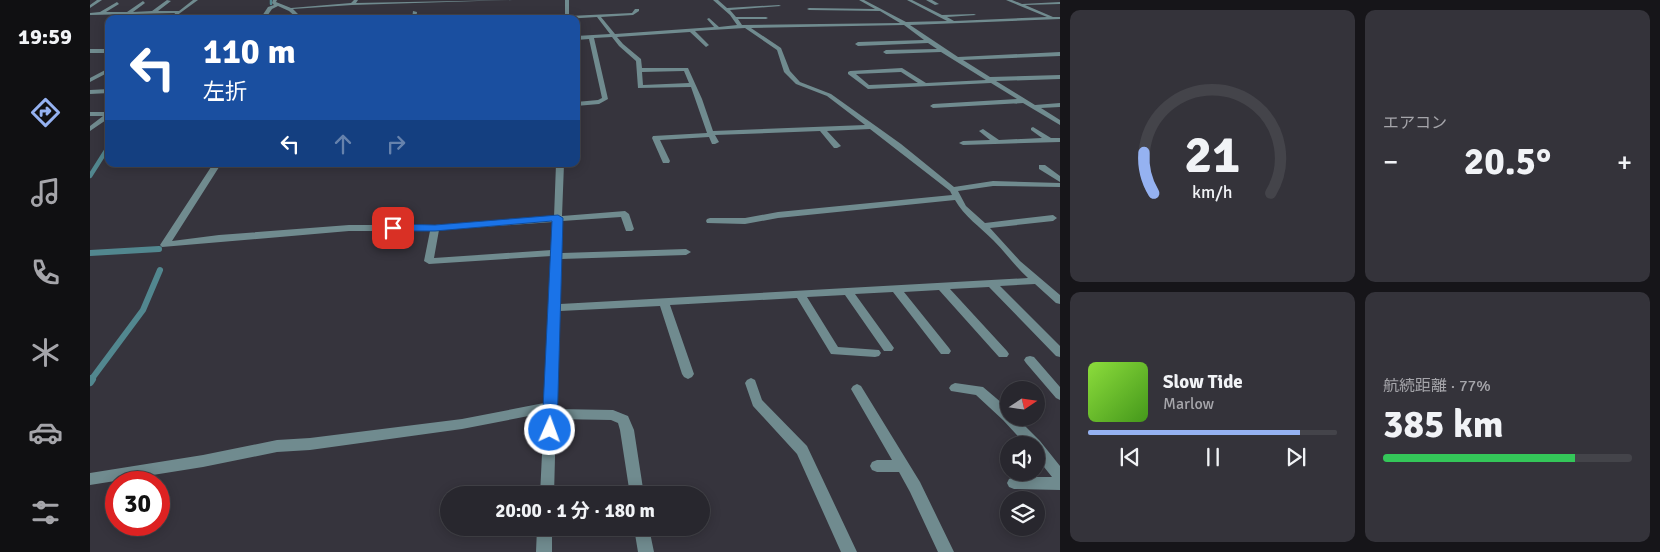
<!DOCTYPE html>
<html lang="ja">
<meta charset="utf-8">
<style>
body{margin:0;font-family:Signika,"Noto Sans JP",sans-serif;background:#34333a;color:#f1f3f6;height:100vh;display:flex;flex-direction:column;font-size:19px;white-space:nowrap}
*{box-sizing:border-box;margin:0}
p{font-size:16px;color:#a5a5aa}
.icon{flex:none;width:28px;height:28px;fill:none;stroke:currentColor;stroke-width:2;stroke-linecap:round;stroke-linejoin:round}
.map{position:relative;flex:1;overflow:hidden}
.details{display:flex;flex-direction:column;gap:10px;padding:10px;background:#161519;width:600px}
.details>*{flex:none}
.banner{position:absolute;left:15px;top:15px;width:475px;height:152px;border-radius:10px;box-shadow:0 2px 12px #0003,0 0 0 1px #44444a;background:#1a4fa0;color:#fff;overflow:hidden}
.needle{width:32px;rotate:77deg}
.controls{position:absolute;left:910px;top:381px;display:grid;gap:10px}
.controls a{display:grid;place-items:center;width:45px;height:45px;border-radius:50%;background:#28272e;box-shadow:0 2px 12px #0003,0 0 0 1px #44444a;font-size:25px}
.speed{position:absolute;left:15px;top:471px;display:flex;gap:10px;font-size:25px;font-weight:700;text-align:center}
.speed>*{display:grid;place-content:center;width:65px;height:65px;border-radius:50%;background:#28272e;box-shadow:0 2px 12px #0003,0 0 0 1px #44444a;line-height:1}
.speed .limit{border:8px solid #d22;background:#fff;color:#111}
.pin{position:absolute;display:grid;place-items:center;width:42px;height:42px;color:#fff;margin:-21px;border-radius:10px;box-shadow:0 2px 8px #0006}
.me{position:absolute;width:55px;margin:-28px;rotate:2deg;stroke-linejoin:round;filter:drop-shadow(0 0 4px #0008)}
.turn{display:flex;align-items:center;gap:18px;height:105px;padding:0 15px;font-size:22px}
.turn .icon{width:65px;height:65px;stroke-width:2.5}
.turn b{display:block;font-size:35px;line-height:42px}
.lanes{display:flex;align-items:center;height:48px;padding:0 15px;background:#0003;justify-content:center;gap:25px;direction:ltr}
.lanes .off{opacity:.35}
.big{font-size:38px;font-weight:700;line-height:1.1}
.details .tile{flex:1;display:flex;flex-direction:column;justify-content:center;gap:8px;min-width:0;padding:0 18px;border-radius:10px;background:#34333a}
.details .dial{align-items:center;gap:0}
.dial svg{height:130px;overflow:visible;fill:none;stroke:#44444a;stroke-width:7;stroke-linecap:round;text-anchor:middle}
.dial text{fill:#f1f3f6;stroke:none}
.song{display:flex;align-items:center;gap:15px}
.cover{width:60px;height:60px;border-radius:8px;background:linear-gradient(135deg,hsl(90 70% 55%),hsl(100 70% 35%))}
.played{height:5px;border-radius:2px;background:linear-gradient(90deg,#95b2f1 85%,#44444a 85%)}
.keys{display:flex;justify-content:space-around;direction:ltr}
.heat{display:flex;justify-content:space-between;align-items:center;font-size:28px;direction:ltr}
.charge{height:8px;border-radius:4px;background:linear-gradient(90deg,#34c759 77%,#44444a 0)}
.details .tiles{flex:1;display:grid;gap:10px;grid-template-columns:repeat(2,1fr)}
.trip{position:absolute;left:350px;top:486px;width:270px;height:50px;border-radius:25px;background:#28272e;box-shadow:0 2px 12px #0003,0 0 0 1px #44444a;font-weight:700;line-height:50px;text-align:center}
main{display:flex;flex:1;min-height:0}
.dock{display:flex;flex-direction:column;width:90px;justify-content:space-around;align-items:center;background:#101012;color:#a5a5aa}
.dock .icon{width:35px;height:35px}
.dock .current{color:#95b2f1}
.dock b{font-size:22px;color:#f1f3f6}
.map>svg:first-child{display:block}
.lines{fill:none;stroke-linecap:round;stroke-linejoin:round}
.stream-far3{stroke:#52878f;stroke-width:2.5}
.stream-far2{stroke:#52878f;stroke-width:4.5}
.stream-far1{stroke:#52878f;stroke-width:6}
.stream{stroke:#52878f;stroke-width:8}
.minor{fill:#708b8f;fill-rule:evenodd}
.route{fill:#1a73e8;stroke:#114b97}
</style>
<main>
<nav class="dock">
<b>19:59</b>
<svg class="icon current" aria-label="directions" viewBox="0 0 24 24"><path d="M12 3l9 9-9 9-9-9zM9 14v-3h6M13 9l2 2-2 2"/></svg>
<svg class="icon" aria-label="music" viewBox="0 0 24 24"><path d="M9 18V5l10-2v13"/><circle cx="6" cy="18" r="3"/><circle cx="16" cy="16" r="3"/></svg>
<svg class="icon" aria-label="phone" viewBox="0 0 24 24"><path d="M5 4h4l2 5-3 2q2 4 5 5l2-3 5 2v4C11 20 4 13 5 4z"/></svg>
<svg class="icon" aria-label="climate" viewBox="0 0 24 24"><path d="M12 3v18M4 7l16 10M4 17L20 7"/></svg>
<svg class="icon" aria-label="car" viewBox="0 0 24 24"><path d="M5 17H2v-5l4-1 3-4h7l3 4 3 1v5h-3M9 17h6M6 11h13"/><circle cx="7" cy="17" r="2"/><circle cx="17" cy="17" r="2"/></svg>
<svg class="icon" aria-label="filters" viewBox="0 0 24 24"><path d="M4 7h16M4 17h16"/><circle cx="9" cy="7" r="2"/><circle cx="15" cy="17" r="2"/></svg>
</nav>
<div class="map">
<svg width="970" height="552" viewBox="0 0 970 552">
<rect width="100%" height="100%" fill="#36343d"/>
<g class="lines">
<path class="stream-far3" d="M 181,0 L 181,4"/>
<path class="stream-far2" d="M 0,176 L 19,146"/>
<path class="stream-far1" d="M 0,253 L 69,249
M 1,380 L 53,310 L 70,270"/>
<path class="stream" d="M 0,382 L 2,379"/>
<path class="minor" d="M 7,0 L 12,0 L 0,8 L 0,5 Z
M 77,0 L 81,1 L 68,11 L 89,11 L 103,0 L 108,0 L 86,16 L 117,15 L 119,16 L 80,19 L 80,17 L 86,16 L 84,15 L 85,13 L 0,15 L 0,13 L 10,12 L 27,2 L 29,4 L 16,12 L 37,12 L 53,1 L 55,3 L 43,12 L 62,11 Z
M 183,0 L 187,0 L 186,2 L 201,8 L 261,3 L 264,0 L 268,0 L 266,3 L 422,0 L 262,5 L 203,9 L 213,19 L 208,19 L 199,11 L 188,6 L 182,9 L 175,19 L 170,19 L 178,7 L 184,5 L 182,3 Z
M 475,0 L 479,0 L 479,16 L 542,13 L 545,9 L 549,9 L 549,11 L 543,15 L 511,17 L 525,34 L 624,27 L 617,19 L 619,18 L 629,27 L 647,25 L 640,15 L 623,0 L 628,0 L 637,8 L 689,5 L 691,6 L 640,10 L 646,17 L 676,17 L 678,18 L 676,19 L 648,19 L 652,25 L 810,23 L 790,11 L 719,10 L 717,9 L 719,8 L 785,9 L 769,0 L 774,0 L 816,22 L 857,21 L 817,0 L 822,0 L 852,15 L 884,14 L 886,15 L 857,17 L 864,21 L 957,17 L 916,0 L 922,0 L 932,4 L 970,2 L 970,4 L 935,5 L 963,17 L 970,17 L 970,19 L 820,25 L 868,57 L 970,52 L 970,56 L 873,60 L 900,77 L 970,75 L 970,79 L 906,81 L 945,105 L 970,103 L 970,107 L 951,108 L 970,120 L 970,125 L 933,103 L 843,108 L 840,106 L 843,104 L 927,99 L 901,83 L 778,89 L 758,74 L 758,72 L 760,71 L 812,68 L 836,83 L 896,80 L 851,52 L 796,54 L 793,52 L 796,50 L 847,49 L 838,43 L 768,46 L 765,44 L 768,42 L 834,40 L 814,25 L 661,28 L 691,48 L 700,71 L 710,82 L 741,94 L 811,144 L 864,187 L 903,181 L 970,183 L 970,187 L 903,186 L 868,191 L 876,206 L 895,223 L 963,215 L 967,218 L 963,221 L 900,228 L 930,261 L 970,295 L 970,304 L 966,303 L 945,284 L 910,286 L 970,346 L 970,357 L 966,356 L 899,287 L 860,289 L 917,351 L 919,354 L 917,357 L 909,357 L 849,290 L 814,292 L 859,348 L 861,351 L 859,354 L 851,354 L 803,292 L 765,294 L 804,348 L 802,351 L 794,351 L 755,295 L 717,297 L 748,347 L 789,350 L 791,353 L 789,356 L 785,357 L 741,354 L 707,298 L 580,305 L 604,374 L 602,377 L 598,379 L 594,377 L 592,374 L 570,306 L 470,311 L 467,409 L 523,410 L 538,416 L 544,430 L 554,495 L 540,495 L 530,430 L 528,423 L 521,420 L 466,419 L 464,495 L 450,495 L 454,413 L 372,429 L 220,450 L 187,452 L 113,467 L 0,485 L 0,473 L 113,455 L 187,440 L 220,438 L 372,419 L 454,403 L 462,256 L 339,264 L 334,261 L 340,231 L 259,231 L 72,247 L 70,245 L 123,164 L 131,164 L 82,241 L 129,235 L 259,225 L 345,225 L 464,217 L 466,164 L 474,164 L 472,216 L 535,211 L 539,214 L 544,229 L 542,231 L 536,231 L 531,217 L 472,221 L 472,253 L 596,249 L 601,252 L 596,255 L 471,259 L 470,304 L 938,278 C 925,266 915,252 903,240 C 890,227 874,216 865,200 L 688,218 L 655,224 L 617,223 L 616,221 L 617,219 L 620,218 L 655,218 L 688,212 L 862,195 L 860,191 L 780,129 L 737,131 L 751,146 L 747,148 L 744,148 L 730,131 L 625,135 L 629,142 L 625,144 L 622,144 L 619,137 L 570,140 L 580,161 L 579,163 L 573,163 L 562,138 L 563,136 L 617,133 L 601,87 L 548,88 L 546,61 L 529,46 L 522,37 L 504,38 L 518,99 L 509,104 L 486,106 L 486,102 L 508,100 L 512,98 L 499,39 L 486,40 L 486,36 L 520,34 L 507,17 L 475,19 ZM 655,28 L 687,50 L 694,72 L 706,84 L 737,96 L 775,125 L 623,131 L 612,99 L 598,68 L 552,68 L 551,59 L 533,44 L 527,37 L 600,32 L 616,47 L 619,45 L 605,31 ZM 594,71 L 599,83 L 553,85 L 552,72 ZM 811,72 L 828,83 L 779,85 L 766,74 ZM 463,222 L 462,250 L 344,258 L 349,230 Z
M 836,0 L 842,0 L 849,4 L 845,5 Z
M 323,11 L 327,12 L 326,19 L 322,19 Z
M 0,49 L 19,49 L 19,53 L 0,53 Z
M 19,68 L 19,72 L 0,82 L 0,78 Z
M 19,89 L 19,93 L 0,94 L 0,90 Z
M 0,112 L 19,112 L 19,118 L 0,131 L 0,126 L 13,116 L 0,116 Z
M 943,127 L 961,138 L 970,138 L 970,142 L 873,145 L 869,143 L 873,141 L 900,140 L 889,131 L 893,129 L 909,140 L 952,138 L 941,130 L 941,128 Z
M 949,165 L 955,165 L 970,176 L 970,182 L 949,169 Z
M 940,356 L 944,357 L 970,387 L 970,400 L 966,398 L 936,363 L 934,360 L 936,357 Z
M 661,378 L 665,380 L 672,400 L 717,446 L 767,552 L 751,552 L 707,454 L 663,406 L 655,383 L 657,380 Z
M 865,383 L 893,387 L 919,409 L 919,418 L 927,418 L 950,441 L 970,466 L 970,490 L 924,489 L 919,487 L 917,483 L 919,479 L 924,477 L 962,477 L 946,457 L 946,445 L 936,445 L 913,420 L 886,395 L 861,391 L 859,388 L 861,385 Z
M 767,384 L 771,386 L 830,482 L 864,552 L 848,552 L 820,492 L 809,472 L 787,472 L 782,470 L 780,466 L 782,462 L 787,460 L 802,460 L 761,389 L 763,386 Z
M 447,528 L 462,528 L 462,552 L 446,552 Z
M 544,528 L 559,528 L 564,552 L 548,552 Z"/>
</g>
<path class="route" d="M 468,215 L 473,218 L 467,430 L 465,435 L 460,436 L 454,435 L 452,430 L 462,221 L 345,231 L 303,231 L 298,228 L 303,224 L 345,225 Z"/>
</svg>
<div class="controls">
<a><svg class="needle" viewBox="-14 -14 28 28"><path d="M0-13l5 13h-10z" fill="#e53935"/><path d="M0 13l5-13h-10z" fill="#a5a5aa"/></svg></a>
<a><svg class="icon" aria-label="sound" viewBox="0 0 24 24"><path d="M4 9h4l5-4v14l-5-4H4zM17 9q2 3 0 6"/></svg></a>
<a><svg class="icon" aria-label="layers" viewBox="0 0 24 24"><path d="M12 4l9 5-9 5-9-5zM3 14l9 5 9-5"/></svg></a>
</div>
<div class="speed"><div class="limit">30</div></div>
<div class="pin" style="left:303px;top:228px;background:#d93025"><svg class="icon" aria-label="arrive" viewBox="0 0 24 24"><path d="M6 21V4h12l-3 4 3 4H6"/></svg></div>
<svg class="me" style="left:460px;top:430px" viewBox="-20 -20 40 40"><circle r="17" fill="#1a73e8" stroke="#fff" stroke-width="3"/><path d="M0-11L8 9 0 5-8 9z" fill="#fff"/></svg>
<div class="trip">20:00 · 1 分 · 180 m</div>
<div class="banner">
<div class="turn"><svg class="icon" aria-label="left" viewBox="0 0 24 24"><path d="M17 20v-9H6M10 6l-5 5 5 5"/></svg><div><b>110 m</b>左折</div></div>
<div class="lanes"><svg class="icon" aria-label="left" viewBox="0 0 24 24"><path d="M17 20v-9H6M10 6l-5 5 5 5"/></svg><svg class="icon off" aria-label="ahead" viewBox="0 0 24 24"><path d="M12 20V5M6 11l6-6 6 6"/></svg><svg class="icon off" aria-label="right" viewBox="0 0 24 24"><path d="M7 20v-9h11M14 6l5 5-5 5"/></svg></div>
</div>
</div>
<section class="details">
<div class="tiles">
<div class="tile dial"><svg viewBox="0 0 100 80">
<path d="M14 69A42 42 0 1 1 86 69"/>
<path d="M14 69A42 42 0 0 1 8 44" stroke="#95b2f1"/>
<text x="50" y="56" font-size="32" font-weight="700">21</text>
<text x="50" y="72" font-size="11">km/h</text>
</svg></div>
<div class="tile"><p>エアコン</p>
<div class="heat"><a>−</a><b class="big">20.5°</b><a>+</a></div>
</div>
<div class="tile">
<div class="song"><i class="cover"></i><div><b>Slow Tide</b><p>Marlow</p></div></div>
<div class="played"></div>
<div class="keys"><svg class="icon" aria-label="previous" viewBox="0 0 24 24"><path d="M18 5L8 12l10 7zM5 5v14"/></svg><svg class="icon" aria-label="pause" viewBox="0 0 24 24"><path d="M8 5v14M16 5v14"/></svg><svg class="icon" aria-label="next" viewBox="0 0 24 24"><path d="M6 5l10 7-10 7zM19 5v14"/></svg></div>
</div>
<div class="tile"><p>航続距離 · 77%</p><b class="big">385 km</b><div class="charge"></div></div>
</div>
</section>
</main>
